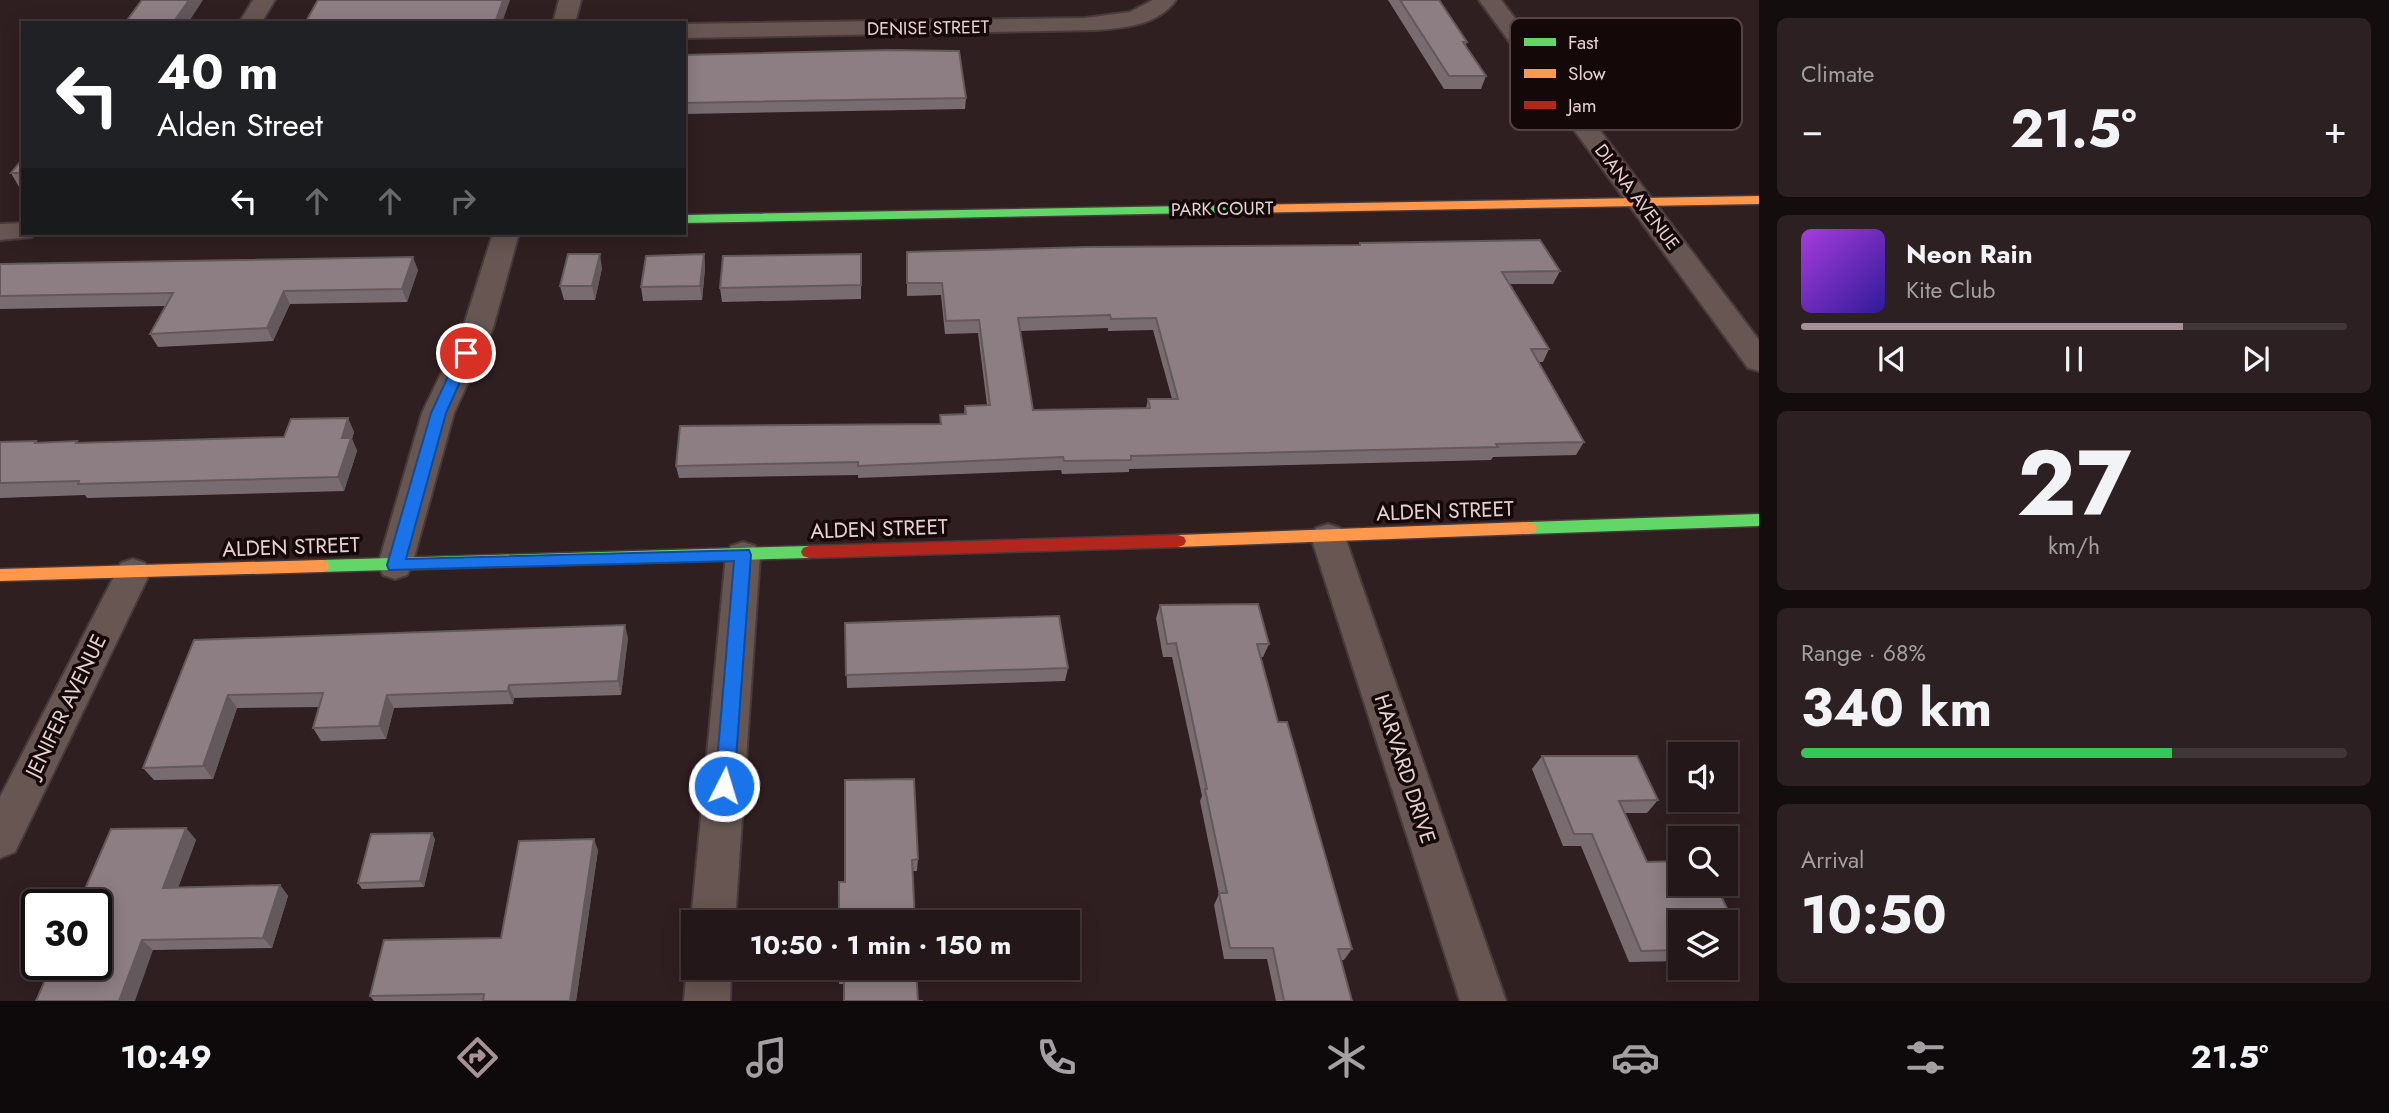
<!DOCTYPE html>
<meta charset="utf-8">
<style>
body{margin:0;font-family:Jost,sans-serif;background:#2c2022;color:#f1f3f6;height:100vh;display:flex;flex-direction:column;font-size:26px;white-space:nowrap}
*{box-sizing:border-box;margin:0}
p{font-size:23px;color:#a39fa2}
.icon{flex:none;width:38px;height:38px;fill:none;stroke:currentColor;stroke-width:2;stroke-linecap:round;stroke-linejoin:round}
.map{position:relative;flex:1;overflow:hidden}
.drawer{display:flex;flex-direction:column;gap:18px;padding:18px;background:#140d0e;width:630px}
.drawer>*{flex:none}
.guide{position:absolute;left:21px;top:21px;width:665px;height:214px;border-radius:0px;box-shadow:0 4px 18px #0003,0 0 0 2px #413638;background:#202124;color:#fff;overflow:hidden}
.fabs{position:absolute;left:1668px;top:742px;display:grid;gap:14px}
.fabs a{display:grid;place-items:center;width:70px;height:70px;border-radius:0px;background:#241719;box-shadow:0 4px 18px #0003,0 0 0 2px #413638;font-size:35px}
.speed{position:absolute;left:21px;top:889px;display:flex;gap:14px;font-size:35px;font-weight:700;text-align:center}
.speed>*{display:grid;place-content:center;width:91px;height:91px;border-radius:50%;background:#241719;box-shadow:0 4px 18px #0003,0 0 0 2px #413638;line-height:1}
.speed .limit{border:4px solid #111;border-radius:10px;background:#fff;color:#111}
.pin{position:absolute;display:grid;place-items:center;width:60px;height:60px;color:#fff;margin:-30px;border:4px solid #fff;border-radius:50%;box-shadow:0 2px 7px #0007}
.me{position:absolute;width:77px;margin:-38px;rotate:5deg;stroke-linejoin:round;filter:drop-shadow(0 0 5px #0008)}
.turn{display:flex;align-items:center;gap:24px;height:147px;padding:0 21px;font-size:32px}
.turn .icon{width:91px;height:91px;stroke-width:2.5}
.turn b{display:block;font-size:49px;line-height:60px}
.lanes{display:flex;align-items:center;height:66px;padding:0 21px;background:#0003;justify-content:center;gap:35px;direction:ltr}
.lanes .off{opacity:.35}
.big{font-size:52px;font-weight:700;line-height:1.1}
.drawer .tile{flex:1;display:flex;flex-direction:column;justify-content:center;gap:10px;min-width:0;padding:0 24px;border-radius:10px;background:#2c2022}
.drawer .dial{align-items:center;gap:0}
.dial b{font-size:91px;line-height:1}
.song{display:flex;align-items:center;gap:21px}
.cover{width:84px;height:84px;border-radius:10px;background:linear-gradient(135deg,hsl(280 70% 55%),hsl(250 70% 35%))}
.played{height:7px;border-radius:4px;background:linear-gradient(90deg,#a69294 70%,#413638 70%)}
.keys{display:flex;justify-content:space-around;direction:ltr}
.heat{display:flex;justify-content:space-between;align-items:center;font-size:38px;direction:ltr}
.charge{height:10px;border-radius:5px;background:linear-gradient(90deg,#34c759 68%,#413638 0)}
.trip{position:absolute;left:681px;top:910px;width:399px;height:70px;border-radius:0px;background:#241719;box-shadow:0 4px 18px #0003,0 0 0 2px #413638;font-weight:700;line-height:70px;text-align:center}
.tabs{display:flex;height:112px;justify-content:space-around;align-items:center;background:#0e090a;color:#a39fa2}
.tabs .icon{width:49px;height:49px}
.tabs .current{color:#a69294}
.tabs b{font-size:32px;color:#f1f3f6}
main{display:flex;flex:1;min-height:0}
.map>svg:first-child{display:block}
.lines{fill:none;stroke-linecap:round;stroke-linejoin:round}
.street-casing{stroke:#483a3b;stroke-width:4}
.fast-casing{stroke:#483a3b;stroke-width:3}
.slow-casing{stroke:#483a3b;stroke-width:3}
.jam-casing{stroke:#483a3b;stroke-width:3}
.street{fill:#675651;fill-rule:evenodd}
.fast{fill:#63d668;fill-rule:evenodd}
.slow{fill:#ff974d;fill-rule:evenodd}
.jam{fill:#b3261e;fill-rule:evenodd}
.wall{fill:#796c71;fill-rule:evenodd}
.shaded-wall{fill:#63585c}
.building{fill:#8d7e83;stroke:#63585c;stroke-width:2;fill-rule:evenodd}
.route{fill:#1a73e8;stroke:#114b97;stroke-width:2}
.labels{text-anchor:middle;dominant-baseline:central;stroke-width:7;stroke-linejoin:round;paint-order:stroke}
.far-street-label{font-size:18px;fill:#e6d0d2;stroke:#150809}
.street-label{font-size:21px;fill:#e6d0d2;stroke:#150809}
.key{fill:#150809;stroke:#544445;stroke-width:2}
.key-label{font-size:19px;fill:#e6d0d2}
</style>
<main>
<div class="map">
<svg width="1759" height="1001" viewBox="0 0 1759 1001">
<rect width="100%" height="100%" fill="#301f21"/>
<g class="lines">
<defs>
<path id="street" d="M 253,0 L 275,0 L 261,23 L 239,23 Z
M 559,0 L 581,0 L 575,23 L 553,23 Z
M 1153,0 L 1176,0 C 1158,25 1125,28 1097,30 L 684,38 L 684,24 L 1085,18 L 1130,12 Z
M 1479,0 L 1501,0 L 1759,340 L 1759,371 L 1748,368 Z
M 23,223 L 23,233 L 35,233 L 32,237 L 0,240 L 0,224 Z
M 493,233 L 519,233 L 493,328 L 454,413 L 412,565 L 407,575 L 395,579 L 383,575 L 378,565 L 422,413 L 463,328 Z
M 1328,524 L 1340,528 L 1345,537 L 1506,1001 L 1460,1001 L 1311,537 L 1316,528 Z
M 743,542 L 755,546 L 760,555 L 735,922 L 693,922 L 693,926 L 691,922 L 726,555 L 731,546 Z
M 133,559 L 145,563 L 150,573 L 15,852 L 0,858 L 0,797 L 121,563 Z
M 693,953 L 693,968 L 731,968 L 730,1001 L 684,1001 L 687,968 Z"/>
<path id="fast" d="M 1245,205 L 1251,209 L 1249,212 L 684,223 L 684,215 Z
M 1759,514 L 1759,526 L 1529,534 L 1523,532 L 1521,528 L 1523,524 L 1529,522 Z
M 809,546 L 815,548 L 817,552 L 815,556 L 809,558 L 321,572 L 315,571 L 313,566 L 315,561 L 321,560 Z"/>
<path id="slow" d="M 1759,196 L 1759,204 L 1245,213 L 1239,209 L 1245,205 Z
M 1529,522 L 1535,524 L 1537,528 L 1535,532 L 1529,534 L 1178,547 L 1172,545 L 1170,541 L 1172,537 L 1178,535 Z
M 321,560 L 327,561 L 329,566 L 327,571 L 321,572 L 0,581 L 0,569 Z"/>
<path id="jam" d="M 1178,535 L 1184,537 L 1186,541 L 1184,545 L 1178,547 L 809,558 L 803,556 L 801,552 L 803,548 L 809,546 Z"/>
</defs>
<use href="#street" class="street-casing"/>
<use href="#fast" class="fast-casing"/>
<use href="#slow" class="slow-casing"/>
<use href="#jam" class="jam-casing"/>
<use href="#street" class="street"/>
<use href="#fast" class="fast"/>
<use href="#slow" class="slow"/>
<use href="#jam" class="jam"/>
</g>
<path class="wall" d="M 1388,0 L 1439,0 L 1467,42 L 1465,46 L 1486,76 L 1481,89 L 1444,89 Z
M 684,55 L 966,98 L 965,109 L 684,114 Z
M 23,158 L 23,187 L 19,187 L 11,173 Z
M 1360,243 L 1560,271 L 1553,284 L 1510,284 L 1549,349 L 1543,362 L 1538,362 L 1584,442 L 1576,455 L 1493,457 L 1491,460 L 1129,469 L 1129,472 L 1062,474 L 1061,470 L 858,478 L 858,475 L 679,478 L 676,466 L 940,424 L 940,415 L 964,414 L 965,406 L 987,405 L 978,333 L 945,334 L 941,295 L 907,296 L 907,252 L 1359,245 ZM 1108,328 L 1108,331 L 1153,330 L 1172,399 L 1148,399 L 1146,408 L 1033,410 L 1020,331 Z
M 704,254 L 705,268 L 702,300 L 643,301 L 641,287 Z
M 861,254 L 861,299 L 722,302 L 720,288 Z
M 0,264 L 418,270 L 407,302 L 290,304 L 273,341 L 158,347 L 150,334 L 165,306 L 0,309 Z
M 602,268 L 595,300 L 564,300 L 560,286 Z
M 348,418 L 354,432 L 352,439 L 357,451 L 344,491 L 87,498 L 85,495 L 0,498 L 0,442 L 36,441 L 38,443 L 77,441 L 78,443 L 284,437 Z
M 1160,605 L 1269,644 L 1263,657 L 1261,657 L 1278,722 L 1352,949 L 1344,960 L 1341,960 L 1352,1001 L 1276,1001 L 1267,959 L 1224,959 L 1214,905 L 1219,894 L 1200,801 L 1202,796 L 1172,657 L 1163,657 L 1156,618 Z
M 845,623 L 1068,668 L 1065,681 L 847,688 Z
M 628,638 L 621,695 L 514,698 L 513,704 L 394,708 L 386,739 L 321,741 L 313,728 L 319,707 L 237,708 L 213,779 L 154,780 L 143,768 L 194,640 Z
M 1542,756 L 1658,800 L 1647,813 L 1625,813 L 1647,862 L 1729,912 L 1717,922 L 1680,922 L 1680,961 L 1629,962 L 1581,846 L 1563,846 L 1532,769 Z
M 845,780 L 918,859 L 917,871 L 913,871 L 915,922 L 845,882 Z
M 186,828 L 196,840 L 178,887 L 280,885 L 288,896 L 272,948 L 153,950 L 36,1001 Z
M 435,839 L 424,887 L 362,889 L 358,883 Z
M 598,850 L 576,1001 L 374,1001 L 370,996 L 501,938 Z
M 839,968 L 916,968 L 918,1001 L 923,1001 L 844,1001 L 844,984 L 839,984 Z"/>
<path class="shaded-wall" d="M 189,0 L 203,0 L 188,23 L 173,23 Z
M 503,0 L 510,0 L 502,23 L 495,23 Z
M 600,254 L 602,268 L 595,300 L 592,286 Z
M 704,254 L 705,268 L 702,300 L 700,286 Z
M 413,257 L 418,270 L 407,302 L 402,289 Z
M 284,291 L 290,304 L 273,341 L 267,328 Z
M 348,418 L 354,432 L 352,439 L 357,451 L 344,491 L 338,477 L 342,438 Z
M 625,625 L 628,638 L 621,695 L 618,681 Z
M 509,685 L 514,698 L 513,704 L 508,691 Z
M 228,695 L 237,708 L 213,779 L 203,766 Z
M 387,695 L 394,708 L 386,739 L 379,726 Z
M 186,828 L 196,840 L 174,899 L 163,888 Z
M 432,833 L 435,839 L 424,887 L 420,881 Z
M 594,839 L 598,850 L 576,1001 L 570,1001 Z
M 280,885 L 288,896 L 272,948 L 263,938 Z
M 142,940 L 153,950 L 135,1001 L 119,1001 Z"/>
<path class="building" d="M 142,0 L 189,0 L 173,23 L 125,23 Z
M 318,0 L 503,0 L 495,23 L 305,23 Z
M 1400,0 L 1439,0 L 1467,42 L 1463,42 L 1486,76 L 1449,76 Z
M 888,50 L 959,51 L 966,98 L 684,103 L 684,55 Z
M 23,158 L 23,173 L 11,173 Z
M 1540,240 L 1560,271 L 1502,272 L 1549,349 L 1531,349 L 1584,442 L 1496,444 L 1498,447 L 1131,456 L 1131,460 L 1064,461 L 1063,457 L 858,466 L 858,462 L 676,466 L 680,426 L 941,424 L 940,415 L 966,414 L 965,406 L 990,405 L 979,320 L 946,321 L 942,283 L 907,283 L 907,252 L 1085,247 L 1360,245 L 1360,243 ZM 1110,315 L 1111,319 L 1156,318 L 1178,399 L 1148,399 L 1150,408 L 1033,410 L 1018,318 Z
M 568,254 L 600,254 L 592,286 L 560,286 Z
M 704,254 L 700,286 L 641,287 L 646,256 Z
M 861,254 L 861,285 L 720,288 L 723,256 Z
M 413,257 L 402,289 L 284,291 L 267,328 L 150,334 L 173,293 L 0,296 L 0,264 Z
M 348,418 L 342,438 L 351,438 L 338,477 L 78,484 L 79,481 L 0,483 L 0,442 L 36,441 L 35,443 L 77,441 L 76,443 L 284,437 L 291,419 Z
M 1258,604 L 1269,644 L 1257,644 L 1278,722 L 1287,722 L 1352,949 L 1338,949 L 1352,1001 L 1284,1001 L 1273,948 L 1230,948 L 1219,893 L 1227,893 L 1205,789 L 1207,789 L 1176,643 L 1167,644 L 1160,605 Z
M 1059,616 L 1068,668 L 846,675 L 845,623 Z
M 625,625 L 618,681 L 509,685 L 508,691 L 387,695 L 379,726 L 313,728 L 323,693 L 228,695 L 203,766 L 143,768 L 194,640 Z
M 1542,756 L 1637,756 L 1658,800 L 1619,801 L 1647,862 L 1680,861 L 1680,884 L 1715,884 L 1729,912 L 1688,913 L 1693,922 L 1680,922 L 1680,950 L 1641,951 L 1592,834 L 1574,834 Z
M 914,779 L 918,859 L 912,860 L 915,922 L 839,922 L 839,882 L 845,882 L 845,780 Z
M 186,828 L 163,888 L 280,885 L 263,938 L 142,940 L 119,1001 L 36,1001 L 52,964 L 96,964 L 96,905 L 78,905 L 111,829 Z
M 432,833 L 420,881 L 358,883 L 371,834 Z
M 594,839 L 570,1001 L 483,1001 L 484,994 L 370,996 L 384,940 L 501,938 L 519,841 Z
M 839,968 L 916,968 L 918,1001 L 923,1001 L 844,1001 L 844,973 L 839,973 Z"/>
<path class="route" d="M 466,348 L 473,353 L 446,413 L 406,559 L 749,550 L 751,555 L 734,786 L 731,792 L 724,795 L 718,792 L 715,786 L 734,561 L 389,570 L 387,565 L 431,413 L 459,353 Z"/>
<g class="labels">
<g class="far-street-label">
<text transform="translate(928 28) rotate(-1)">DENISE STREET</text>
<text transform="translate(1637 197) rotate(53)">DIANA AVENUE</text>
<text transform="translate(1222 209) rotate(-1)">PARK COURT</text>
</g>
<g class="street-label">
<text transform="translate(1445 511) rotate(-2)">ALDEN STREET</text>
<text transform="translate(879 529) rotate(-2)">ALDEN STREET</text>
<text transform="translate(291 547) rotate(-2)">ALDEN STREET</text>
<text transform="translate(66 706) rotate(-64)">JENIFER AVENUE</text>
<text transform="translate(1405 769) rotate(72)">HARVARD DRIVE</text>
</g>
</g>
<rect x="1510" y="18" width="232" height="112" rx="10" class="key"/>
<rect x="1524" y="38" width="32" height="8" fill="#63d668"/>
<rect x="1524" y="69" width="32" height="9" fill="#ff974d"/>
<rect x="1524" y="101" width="32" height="8" fill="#b3261e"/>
<g class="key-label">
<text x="1568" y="49">Fast</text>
<text x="1568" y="80">Slow</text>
<text x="1568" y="112">Jam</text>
</g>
</svg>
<div class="fabs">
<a><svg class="icon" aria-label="sound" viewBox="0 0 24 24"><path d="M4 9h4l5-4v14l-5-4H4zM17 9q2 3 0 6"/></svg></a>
<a><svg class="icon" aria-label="search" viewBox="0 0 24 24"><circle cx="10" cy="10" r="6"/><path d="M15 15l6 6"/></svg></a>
<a><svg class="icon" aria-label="layers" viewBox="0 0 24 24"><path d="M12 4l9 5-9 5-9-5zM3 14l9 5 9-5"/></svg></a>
</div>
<div class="speed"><div class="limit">30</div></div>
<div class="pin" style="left:466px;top:353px;background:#d93025"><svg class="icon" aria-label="arrive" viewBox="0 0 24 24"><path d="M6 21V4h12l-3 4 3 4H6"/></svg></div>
<svg class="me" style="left:724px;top:786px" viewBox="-20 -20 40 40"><circle r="17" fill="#1a73e8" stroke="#fff" stroke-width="3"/><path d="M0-11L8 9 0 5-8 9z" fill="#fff"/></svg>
<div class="trip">10:50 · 1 min · 150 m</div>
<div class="guide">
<div class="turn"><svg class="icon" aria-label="left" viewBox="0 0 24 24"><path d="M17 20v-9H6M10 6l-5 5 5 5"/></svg><div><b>40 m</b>Alden Street</div></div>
<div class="lanes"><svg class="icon" aria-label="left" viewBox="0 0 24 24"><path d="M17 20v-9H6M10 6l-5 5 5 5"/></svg><svg class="icon off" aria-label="ahead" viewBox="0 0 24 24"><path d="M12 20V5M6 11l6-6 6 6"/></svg><svg class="icon off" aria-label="ahead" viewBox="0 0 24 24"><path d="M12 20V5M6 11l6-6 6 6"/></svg><svg class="icon off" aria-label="right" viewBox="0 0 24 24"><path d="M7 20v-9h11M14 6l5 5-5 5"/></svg></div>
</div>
</div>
<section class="drawer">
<div class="tile"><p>Climate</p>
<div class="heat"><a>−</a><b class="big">21.5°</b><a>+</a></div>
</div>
<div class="tile">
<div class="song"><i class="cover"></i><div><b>Neon Rain</b><p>Kite Club</p></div></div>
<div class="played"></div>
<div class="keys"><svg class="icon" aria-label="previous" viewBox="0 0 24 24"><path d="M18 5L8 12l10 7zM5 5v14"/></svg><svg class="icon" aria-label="pause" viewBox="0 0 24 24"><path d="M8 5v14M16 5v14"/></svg><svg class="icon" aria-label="next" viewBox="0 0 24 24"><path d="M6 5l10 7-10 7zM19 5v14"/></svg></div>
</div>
<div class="tile dial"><b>27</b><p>km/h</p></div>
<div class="tile"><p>Range · 68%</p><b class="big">340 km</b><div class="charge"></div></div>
<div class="tile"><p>Arrival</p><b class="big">10:50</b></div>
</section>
</main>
<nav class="tabs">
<b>10:49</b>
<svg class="icon current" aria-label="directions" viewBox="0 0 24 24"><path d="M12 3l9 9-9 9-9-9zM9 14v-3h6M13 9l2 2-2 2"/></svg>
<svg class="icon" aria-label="music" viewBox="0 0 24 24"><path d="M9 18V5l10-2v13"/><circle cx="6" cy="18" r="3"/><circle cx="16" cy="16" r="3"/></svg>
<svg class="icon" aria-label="phone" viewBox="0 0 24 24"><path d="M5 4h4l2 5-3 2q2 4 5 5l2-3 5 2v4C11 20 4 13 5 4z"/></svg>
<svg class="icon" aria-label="climate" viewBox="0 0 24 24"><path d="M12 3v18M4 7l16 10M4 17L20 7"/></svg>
<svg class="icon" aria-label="car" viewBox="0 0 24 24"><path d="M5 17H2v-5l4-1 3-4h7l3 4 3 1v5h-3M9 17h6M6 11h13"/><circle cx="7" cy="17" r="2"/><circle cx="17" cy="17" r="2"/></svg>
<svg class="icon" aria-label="filters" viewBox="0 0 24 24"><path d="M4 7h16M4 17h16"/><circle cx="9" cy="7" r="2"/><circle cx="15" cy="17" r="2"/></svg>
<b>21.5°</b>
</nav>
